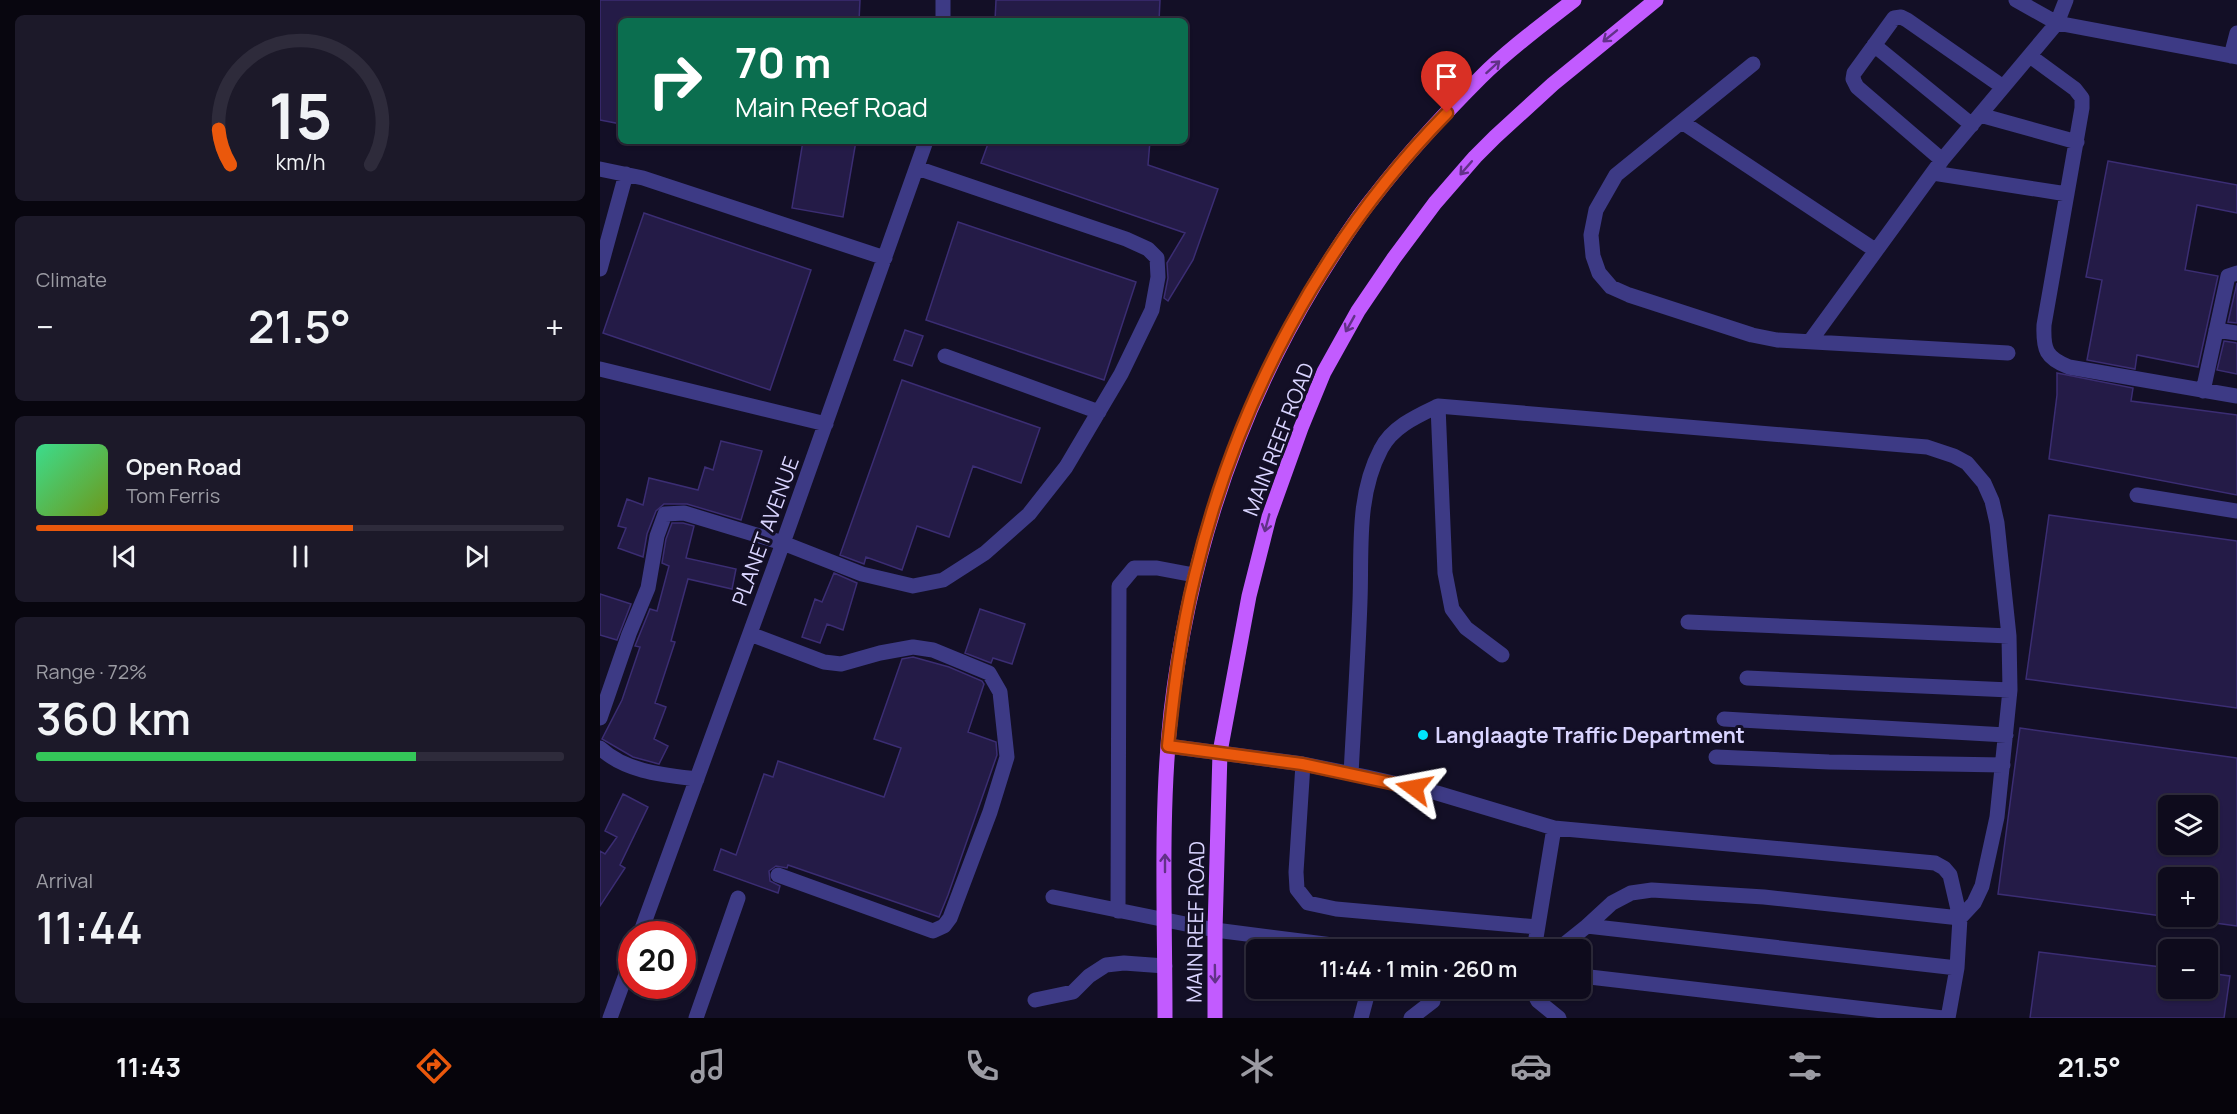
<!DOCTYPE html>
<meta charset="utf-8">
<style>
body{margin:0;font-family:Manrope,sans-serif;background:#1c1929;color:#f1f3f6;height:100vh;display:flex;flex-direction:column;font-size:22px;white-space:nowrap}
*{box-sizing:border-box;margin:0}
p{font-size:20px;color:#9b9ba3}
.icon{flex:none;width:33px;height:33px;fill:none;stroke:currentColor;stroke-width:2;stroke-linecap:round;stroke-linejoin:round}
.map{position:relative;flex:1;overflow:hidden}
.sheet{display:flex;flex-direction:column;gap:15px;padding:15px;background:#08060f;width:600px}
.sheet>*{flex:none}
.hud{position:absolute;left:18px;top:18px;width:570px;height:126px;border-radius:9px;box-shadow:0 2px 4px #0004,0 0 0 2px #2e2b3b;background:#0b6e4f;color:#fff;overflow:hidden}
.controls{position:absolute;left:1558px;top:795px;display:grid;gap:12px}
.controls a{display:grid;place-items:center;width:60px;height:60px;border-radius:9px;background:#0e0b1c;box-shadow:0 2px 4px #0004,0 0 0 2px #2e2b3b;font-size:30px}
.speed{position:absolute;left:18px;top:921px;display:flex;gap:12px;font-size:30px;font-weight:700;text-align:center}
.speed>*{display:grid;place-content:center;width:78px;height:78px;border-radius:50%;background:#0e0b1c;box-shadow:0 2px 4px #0004,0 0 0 2px #2e2b3b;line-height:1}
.speed .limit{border:9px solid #d22;background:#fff;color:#111}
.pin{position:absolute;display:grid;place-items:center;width:51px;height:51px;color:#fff;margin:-62px -26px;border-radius:50% 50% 50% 0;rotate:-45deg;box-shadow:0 0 6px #0007}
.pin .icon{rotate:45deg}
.me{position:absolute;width:66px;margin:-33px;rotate:283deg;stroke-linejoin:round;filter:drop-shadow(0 0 4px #0008)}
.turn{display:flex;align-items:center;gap:21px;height:126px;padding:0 18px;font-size:27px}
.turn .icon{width:78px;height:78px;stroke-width:2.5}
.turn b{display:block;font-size:42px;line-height:51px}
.big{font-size:45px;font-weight:600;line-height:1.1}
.sheet .widget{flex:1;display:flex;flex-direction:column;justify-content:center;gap:9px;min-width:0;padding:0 21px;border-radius:9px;background:#1c1929}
.sheet .dial{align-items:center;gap:0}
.dial svg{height:156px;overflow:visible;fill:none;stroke:#2e2b3b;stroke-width:7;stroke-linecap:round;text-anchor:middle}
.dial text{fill:#f1f3f6;stroke:none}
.song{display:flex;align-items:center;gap:18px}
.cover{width:72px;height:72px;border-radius:9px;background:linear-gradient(135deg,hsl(150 70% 55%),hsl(80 70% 35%))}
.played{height:6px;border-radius:3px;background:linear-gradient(90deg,#ea580c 60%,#2e2b3b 60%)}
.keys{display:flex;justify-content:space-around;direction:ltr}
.heat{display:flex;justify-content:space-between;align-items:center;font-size:33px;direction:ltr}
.charge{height:9px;border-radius:4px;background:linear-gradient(90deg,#34c759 72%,#2e2b3b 0)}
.trip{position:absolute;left:646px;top:939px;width:345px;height:60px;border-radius:9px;background:#0e0b1c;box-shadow:0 2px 4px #0004,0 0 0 2px #2e2b3b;font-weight:600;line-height:60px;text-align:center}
.tab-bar{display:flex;height:96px;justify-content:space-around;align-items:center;background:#06040b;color:#9b9ba3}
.tab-bar .icon{width:42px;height:42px}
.tab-bar .active{color:#ea580c}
.tab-bar b{font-size:27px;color:#f1f3f6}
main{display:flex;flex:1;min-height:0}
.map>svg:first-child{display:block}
.building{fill:#241b47;stroke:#3b2d73;stroke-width:1.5;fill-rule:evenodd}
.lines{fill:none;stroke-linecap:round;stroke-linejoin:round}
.minor{stroke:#3d3a85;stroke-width:15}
.major{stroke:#c25bff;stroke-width:15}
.oneway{stroke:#623188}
.route-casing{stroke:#983908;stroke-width:15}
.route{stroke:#ea580c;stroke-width:10}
.poi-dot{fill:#00e5ff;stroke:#130f26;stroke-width:2}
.labels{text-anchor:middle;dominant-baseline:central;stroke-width:6;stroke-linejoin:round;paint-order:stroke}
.street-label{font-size:21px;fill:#d9d4ff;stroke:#130f26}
.poi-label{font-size:21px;font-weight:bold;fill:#d9d4ff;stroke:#130f26;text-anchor:start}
</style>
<main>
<section class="sheet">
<div class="widget dial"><svg viewBox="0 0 100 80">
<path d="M14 69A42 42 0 1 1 86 69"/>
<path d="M14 69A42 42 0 0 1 8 51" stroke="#ea580c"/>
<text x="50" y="56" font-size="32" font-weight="700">15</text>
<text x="50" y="72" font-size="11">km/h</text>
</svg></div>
<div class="widget"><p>Climate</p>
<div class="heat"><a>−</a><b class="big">21.5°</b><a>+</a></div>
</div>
<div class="widget">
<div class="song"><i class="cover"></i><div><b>Open Road</b><p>Tom Ferris</p></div></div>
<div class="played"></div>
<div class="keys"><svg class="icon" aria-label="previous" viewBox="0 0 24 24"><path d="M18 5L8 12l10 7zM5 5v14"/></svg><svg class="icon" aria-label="pause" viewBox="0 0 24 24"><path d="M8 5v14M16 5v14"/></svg><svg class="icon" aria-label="next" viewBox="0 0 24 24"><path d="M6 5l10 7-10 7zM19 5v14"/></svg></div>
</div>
<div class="widget"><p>Range · 72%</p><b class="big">360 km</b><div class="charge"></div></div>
<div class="widget"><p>Arrival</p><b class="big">11:44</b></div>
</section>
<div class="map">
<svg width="1637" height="1018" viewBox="0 0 1637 1018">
<rect width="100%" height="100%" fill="#130f26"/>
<path class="building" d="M 0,0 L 260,0 L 259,21 L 21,21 L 21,124 L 0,120 Z
M 396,0 L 560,0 L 559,21 L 395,21 Z
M 203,141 L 256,141 L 243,217 L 192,208 Z
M 389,141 L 550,141 L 548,165 L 618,189 L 593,260 L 568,301 L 564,298 L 568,278 L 567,263 L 585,233 L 381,163 Z
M 1508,161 L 1637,185 L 1637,213 L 1597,205 L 1585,270 L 1618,276 L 1598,367 L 1537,355 L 1535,369 L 1487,360 L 1502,280 L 1486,277 Z
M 44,213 L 211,270 L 170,390 L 3,333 Z
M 358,222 L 536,282 L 504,380 L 326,320 Z
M 1637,283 L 1637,323 L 1628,322 Z
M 305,330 L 323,336 L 312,366 L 294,360 Z
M 1624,341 L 1637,343 L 1637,374 L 1617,370 Z
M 1457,373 L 1533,388 L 1531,401 L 1637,415 L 1637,495 L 1449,459 L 1457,395 Z
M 302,380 L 440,428 L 421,483 L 373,466 L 349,537 L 317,526 L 302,570 L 266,557 L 264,564 L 240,555 Z
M 121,441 L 162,451 L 141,520 L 87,504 L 64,504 L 56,511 L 47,534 L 43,557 L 18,548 L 26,528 L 18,526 L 27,499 L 43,505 L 49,478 L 98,490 L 105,467 L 113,470 Z
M 1449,515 L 1637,541 L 1637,708 L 1426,679 Z
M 72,523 L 83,523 L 94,526 L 86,558 L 136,569 L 132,589 L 88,579 L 71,641 L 75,642 L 55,703 L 66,707 L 54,739 L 68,746 L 59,764 L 33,757 L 2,739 L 22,700 L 40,647 L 35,646 L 50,609 L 57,611 L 69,566 L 62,563 L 66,539 Z
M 234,573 L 257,583 L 243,630 L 227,624 L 220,643 L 202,637 L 215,599 L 222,602 Z
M 0,594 L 31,604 L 17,640 L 0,635 Z
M 380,609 L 425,624 L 412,664 L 393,658 L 391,663 L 365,653 Z
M 313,657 L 349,667 L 382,681 L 384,684 L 368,732 L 396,742 L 397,755 L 348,895 L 339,917 L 188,865 L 187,868 L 176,866 L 169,871 L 170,881 L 180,886 L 178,893 L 114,870 L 121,849 L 136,855 L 164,774 L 173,777 L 178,761 L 284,797 L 301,748 L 274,739 L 302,659 Z
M 1420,728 L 1637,758 L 1637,926 L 1608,922 L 1608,878 L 1569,878 L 1569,917 L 1398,894 ZM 1569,806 L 1608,806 L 1608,844 L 1569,844 Z
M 23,794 L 48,807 L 20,865 L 25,868 L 0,906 L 0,851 L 5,854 L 17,837 L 5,831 Z
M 1439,952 L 1569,968 L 1569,988 L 1608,988 L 1608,973 L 1630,976 L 1624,1018 L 1430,1018 Z"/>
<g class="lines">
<path class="minor" d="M 1416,0 L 1457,23 L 1637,57
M 343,21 L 343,0
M 1274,45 L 1372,125
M 1430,56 L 1475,89 L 1482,98 L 1482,108 L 1444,325 C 1443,350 1446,358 1469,367 L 1637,396
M 1631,56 L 1637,33
M 1153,64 L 1016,175 L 996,210 L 991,235 L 993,256 L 999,273 L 1011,287 L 1029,295 L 1152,335 L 1177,340 L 1408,353
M 1380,115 L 1477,142
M 1082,122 L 1275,250
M 1342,160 L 1257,87 L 1253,79 L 1254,73 L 1294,18 L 1301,17 L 1307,20 L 1403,87
M 0,169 L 43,178 L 285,258
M 1333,173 L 1467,194
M 0,269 L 26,174
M 1616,330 L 1637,333
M 1211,340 L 1342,160 L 1457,23 L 1466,0
M 345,356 L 499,412
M 0,369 L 226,424
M 1603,391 L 1628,276 L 1637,273
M 838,406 L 845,573 L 852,609 L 866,628 L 902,655
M 1537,495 L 1637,511
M 1088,622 L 1409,636
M 150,634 L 224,662 L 241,664 L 280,653 L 313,647 L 333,650 L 389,673 L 400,692 L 407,757 L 390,812 L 350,918 L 344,926 L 333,931 L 178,875
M 1147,678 L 1410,690
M 0,718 L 29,634 L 48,588 L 57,536 L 65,514 L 84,513 L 183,543 L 262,574 L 313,586 L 343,580 L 385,553 L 429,514 L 466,467 L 521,374 L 552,310 L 558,277 L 557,258 L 548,249 L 526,239 L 317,168
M 1124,719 L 1406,735
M 568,746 L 703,764 L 767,777 L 837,793 L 954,828 L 1335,863 L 1344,868 L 1350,875 L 1360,918 L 1357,968 L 1348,1018
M 0,748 C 26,772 63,775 97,779
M 1116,757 L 1229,762 L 1403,765
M 703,764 L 696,872 L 697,889 L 708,903 L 736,909 L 937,927
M 751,774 C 754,717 758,659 760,601 C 762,550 756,496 781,449 C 792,427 817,416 838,406 L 1327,447 L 1354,456 L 1367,463 L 1384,483 L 1392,501 L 1397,523 L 1409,636 L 1410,690 L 1397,817 L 1382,886 L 1374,903 L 1360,918 L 1164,897 L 1052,890 L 1031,893 L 1012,903 L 987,926
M 453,897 L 615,930 L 772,950
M 518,911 L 519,586 L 534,568 L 557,568 L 594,575
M 40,934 L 183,543 L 326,141
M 934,950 L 954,828
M 957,950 L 987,926 L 1357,968
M 981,976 L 1343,1018
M 931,988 L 938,1001 L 959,1018
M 435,1000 L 473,992 L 489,976 L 506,965 L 524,963 L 565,966
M 10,1018 L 32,958
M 96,1018 L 138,898
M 761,1018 L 769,988
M 811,1018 L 833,1001"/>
<path class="major" d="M 565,1018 C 565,917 560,813 571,712 C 589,558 635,417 715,284 C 733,255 751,225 773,198 C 806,155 843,115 881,77 C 909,49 942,25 974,0
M 615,1018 L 615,930 L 620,752 L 649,596 L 669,517 L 701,428 L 724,372 L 758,311 L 794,258 L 835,203 L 875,157 L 895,137 L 953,84 L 1056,0"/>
</g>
<defs><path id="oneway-shaft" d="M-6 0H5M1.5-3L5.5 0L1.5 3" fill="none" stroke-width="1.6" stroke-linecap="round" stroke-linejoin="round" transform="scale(1.5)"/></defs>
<g class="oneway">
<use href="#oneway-shaft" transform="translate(1010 36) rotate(141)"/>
<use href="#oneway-shaft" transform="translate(893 67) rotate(-42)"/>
<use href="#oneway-shaft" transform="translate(866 168) rotate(131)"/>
<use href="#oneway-shaft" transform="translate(750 324) rotate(119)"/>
<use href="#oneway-shaft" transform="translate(667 523) rotate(105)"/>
<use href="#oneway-shaft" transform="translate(565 863) rotate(-90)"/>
<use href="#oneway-shaft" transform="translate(615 974) rotate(89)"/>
</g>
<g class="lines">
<defs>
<path id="route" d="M 814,788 L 702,764 L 568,746 C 574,688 581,631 595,575 C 636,403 723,239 847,113"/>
</defs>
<use href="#route" class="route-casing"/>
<use href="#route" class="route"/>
</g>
<circle class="poi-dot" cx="823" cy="735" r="6"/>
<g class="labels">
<g class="street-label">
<text transform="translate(678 439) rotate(-69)">MAIN REEF ROAD</text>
<text transform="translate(165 531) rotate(-70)">PLANET AVENUE</text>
<text transform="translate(595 922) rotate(-89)">MAIN REEF ROAD</text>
</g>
<g class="poi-label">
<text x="835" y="735">Langlaagte Traffic Department</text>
</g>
</g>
</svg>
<div class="controls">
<a><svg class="icon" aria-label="layers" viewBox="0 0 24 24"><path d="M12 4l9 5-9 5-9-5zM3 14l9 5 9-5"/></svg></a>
<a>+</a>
<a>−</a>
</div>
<div class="speed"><div class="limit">20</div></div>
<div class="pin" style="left:847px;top:113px;background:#d93025"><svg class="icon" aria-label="arrive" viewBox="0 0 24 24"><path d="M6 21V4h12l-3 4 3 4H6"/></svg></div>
<svg class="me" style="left:814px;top:788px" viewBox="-20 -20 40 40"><path d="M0-17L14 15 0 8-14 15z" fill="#ea580c" stroke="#fff" stroke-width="4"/></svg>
<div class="trip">11:44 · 1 min · 260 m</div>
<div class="hud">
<div class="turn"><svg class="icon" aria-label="right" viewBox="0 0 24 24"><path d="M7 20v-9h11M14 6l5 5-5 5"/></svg><div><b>70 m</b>Main Reef Road</div></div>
</div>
</div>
</main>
<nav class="tab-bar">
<b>11:43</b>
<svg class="icon active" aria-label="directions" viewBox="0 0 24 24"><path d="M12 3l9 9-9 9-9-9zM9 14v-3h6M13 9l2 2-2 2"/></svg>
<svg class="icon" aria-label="music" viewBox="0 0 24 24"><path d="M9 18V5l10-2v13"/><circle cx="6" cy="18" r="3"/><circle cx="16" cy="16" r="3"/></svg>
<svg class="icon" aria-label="phone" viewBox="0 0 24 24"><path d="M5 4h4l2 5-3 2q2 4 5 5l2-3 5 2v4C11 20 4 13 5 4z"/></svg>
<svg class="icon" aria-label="climate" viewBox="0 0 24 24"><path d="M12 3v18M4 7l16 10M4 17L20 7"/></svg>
<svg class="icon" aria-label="car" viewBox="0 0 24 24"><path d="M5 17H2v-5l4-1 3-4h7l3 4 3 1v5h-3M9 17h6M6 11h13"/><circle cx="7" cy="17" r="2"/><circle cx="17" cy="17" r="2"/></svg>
<svg class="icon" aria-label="filters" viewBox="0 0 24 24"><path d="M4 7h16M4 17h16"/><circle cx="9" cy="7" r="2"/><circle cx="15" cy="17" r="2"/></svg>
<b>21.5°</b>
</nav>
